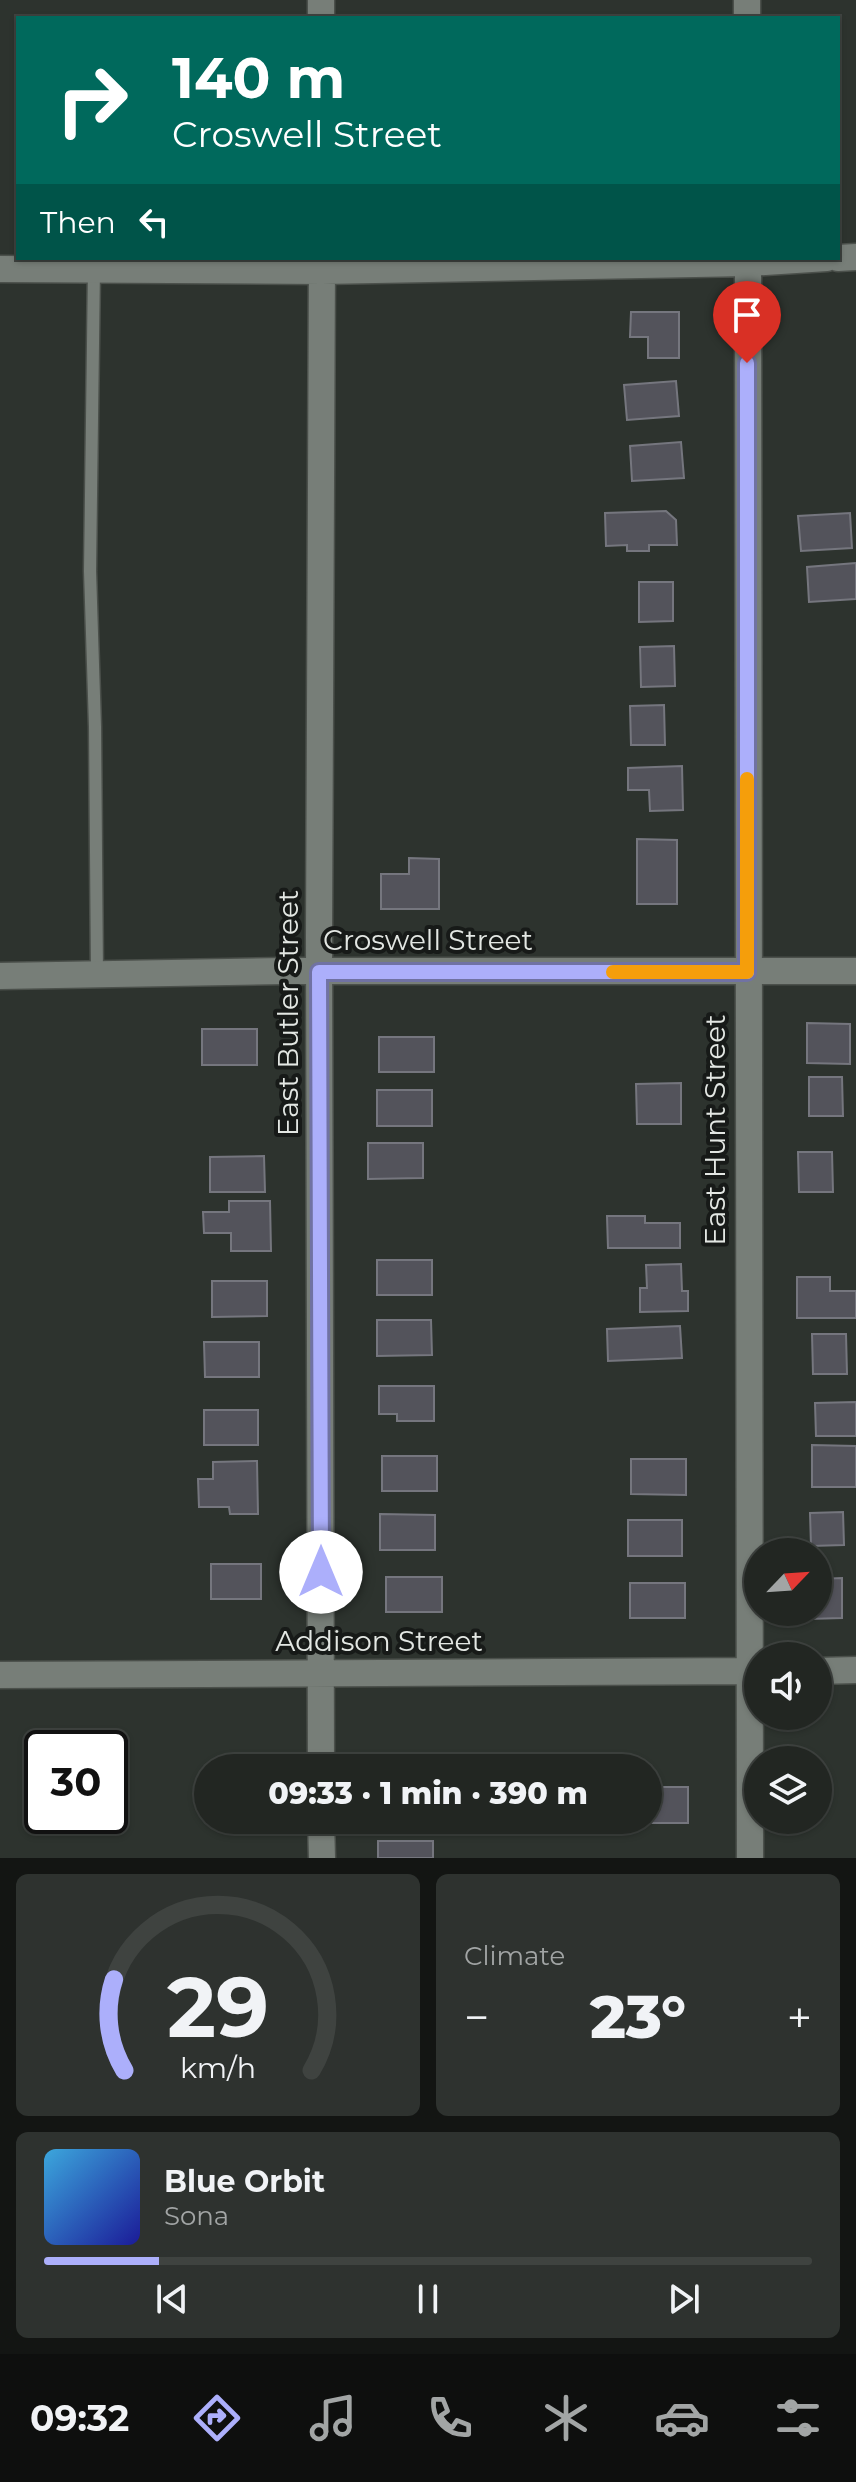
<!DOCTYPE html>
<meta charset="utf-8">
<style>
body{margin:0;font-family:Montserrat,sans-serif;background:#2e322f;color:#f1f3f6;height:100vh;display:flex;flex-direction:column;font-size:30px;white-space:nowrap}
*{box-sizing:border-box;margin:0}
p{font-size:26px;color:#a2a5a5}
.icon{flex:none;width:44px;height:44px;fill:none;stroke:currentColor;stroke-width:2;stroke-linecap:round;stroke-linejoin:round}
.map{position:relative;height:1858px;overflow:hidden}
.side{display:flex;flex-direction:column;gap:16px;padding:16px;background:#131513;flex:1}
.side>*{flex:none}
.top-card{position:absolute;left:16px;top:16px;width:824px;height:244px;border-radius:0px;box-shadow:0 2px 6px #0004,0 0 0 2px #3f4340;background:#00695c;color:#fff;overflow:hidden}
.needle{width:52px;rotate:65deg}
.buttons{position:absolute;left:744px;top:1538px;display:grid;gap:16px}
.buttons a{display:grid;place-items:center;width:88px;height:88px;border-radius:50%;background:#222622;box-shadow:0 2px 6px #0004,0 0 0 2px #3f4340;font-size:40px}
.speed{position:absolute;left:24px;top:1730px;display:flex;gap:16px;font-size:40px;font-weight:700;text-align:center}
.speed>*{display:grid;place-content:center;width:104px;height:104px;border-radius:50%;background:#222622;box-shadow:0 2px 6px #0004,0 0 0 2px #3f4340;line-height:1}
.speed .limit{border:4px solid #111;border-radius:12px;background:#fff;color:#111}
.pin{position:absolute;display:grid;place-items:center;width:68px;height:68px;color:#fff;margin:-82px -34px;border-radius:50% 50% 50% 0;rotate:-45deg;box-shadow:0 0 8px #0007}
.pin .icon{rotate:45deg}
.me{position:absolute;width:88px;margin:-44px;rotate:0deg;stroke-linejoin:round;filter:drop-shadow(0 0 6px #0008)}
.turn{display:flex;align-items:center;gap:28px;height:168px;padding:0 24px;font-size:36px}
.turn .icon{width:104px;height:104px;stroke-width:2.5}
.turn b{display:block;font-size:56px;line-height:68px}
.then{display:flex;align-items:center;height:76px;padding:0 24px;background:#0003;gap:16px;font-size:30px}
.big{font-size:60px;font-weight:800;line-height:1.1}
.side .tile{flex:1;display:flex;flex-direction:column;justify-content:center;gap:12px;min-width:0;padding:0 28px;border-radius:12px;background:#2e322f}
.side .dial{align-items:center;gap:0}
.dial svg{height:208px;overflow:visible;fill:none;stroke:#3f4340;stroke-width:7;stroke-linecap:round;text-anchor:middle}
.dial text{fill:#f1f3f6;stroke:none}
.song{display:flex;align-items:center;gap:24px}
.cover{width:96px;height:96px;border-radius:12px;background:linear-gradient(135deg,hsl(200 70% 55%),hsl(240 70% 35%))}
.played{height:8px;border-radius:4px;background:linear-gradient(90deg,#acaffb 15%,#3f4340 15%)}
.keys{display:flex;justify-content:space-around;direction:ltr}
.heat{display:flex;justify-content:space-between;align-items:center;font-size:44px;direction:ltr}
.side .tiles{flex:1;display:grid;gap:16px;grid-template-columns:1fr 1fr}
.tile:last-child{grid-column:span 2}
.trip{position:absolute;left:194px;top:1754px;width:468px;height:80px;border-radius:40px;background:#222622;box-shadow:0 2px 6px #0004,0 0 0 2px #3f4340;font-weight:800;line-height:80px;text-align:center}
.dock{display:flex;height:128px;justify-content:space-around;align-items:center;background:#0e0f0e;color:#a2a5a5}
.dock .icon{width:56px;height:56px}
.dock .selected{color:#acaffb}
.dock b{font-size:36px;color:#f1f3f6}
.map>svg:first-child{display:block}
.building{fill:#53535b;stroke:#75767e;stroke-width:2}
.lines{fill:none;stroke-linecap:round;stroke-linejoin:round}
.lane-casing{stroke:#4b504b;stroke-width:15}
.street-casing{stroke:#4b504b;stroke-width:29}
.lane{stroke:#777e78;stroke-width:12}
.street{stroke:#777e78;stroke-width:26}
.route-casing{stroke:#7072a3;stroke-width:20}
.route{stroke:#acaffb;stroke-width:14}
.slow{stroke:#f59e0b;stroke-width:14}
.labels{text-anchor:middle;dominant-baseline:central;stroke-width:8;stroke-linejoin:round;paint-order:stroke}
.street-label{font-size:28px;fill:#e3e7e3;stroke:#171a18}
</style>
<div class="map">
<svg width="856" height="1858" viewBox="0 0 856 1858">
<rect width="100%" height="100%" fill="#2d332e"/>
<path class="building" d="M 631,312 L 679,312 L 679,358 L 648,358 L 648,337 L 630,337 Z
M 676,381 L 679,416 L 627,420 L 624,385 Z
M 681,442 L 684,478 L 632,481 L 630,446 Z
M 666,511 L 676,520 L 677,545 L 649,545 L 649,551 L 627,551 L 627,545 L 606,546 L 605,513 Z
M 850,513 L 852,548 L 801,551 L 798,516 Z
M 856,563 L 856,599 L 809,602 L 807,567 Z
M 639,582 L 673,582 L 673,621 L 639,622 Z
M 674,646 L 675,686 L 641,687 L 640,647 Z
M 664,705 L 665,745 L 631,745 L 630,706 Z
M 682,766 L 683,810 L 650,811 L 649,790 L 628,790 L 628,768 Z
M 637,839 L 677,840 L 677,904 L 637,904 Z
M 409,858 L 439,859 L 439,909 L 381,909 L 381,874 L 409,874 Z
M 807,1023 L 850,1024 L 850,1064 L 807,1063 Z
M 202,1029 L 257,1029 L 257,1065 L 202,1065 Z
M 379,1037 L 434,1037 L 434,1072 L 379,1072 Z
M 809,1077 L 842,1077 L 843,1116 L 809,1116 Z
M 681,1083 L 681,1124 L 637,1124 L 636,1084 Z
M 377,1090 L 432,1090 L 432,1126 L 377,1126 Z
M 368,1143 L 423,1143 L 423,1178 L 368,1179 Z
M 798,1152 L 832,1152 L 833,1192 L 799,1192 Z
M 264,1156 L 265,1192 L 210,1192 L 210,1157 Z
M 229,1201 L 270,1201 L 271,1251 L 231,1251 L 231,1233 L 204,1233 L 203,1212 L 229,1212 Z
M 607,1216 L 645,1216 L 645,1223 L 680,1223 L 680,1248 L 608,1248 Z
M 377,1260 L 432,1260 L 432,1295 L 377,1295 Z
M 681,1264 L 682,1291 L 688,1291 L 688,1311 L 640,1312 L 640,1288 L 647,1288 L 646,1265 Z
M 797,1277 L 830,1277 L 830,1291 L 856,1291 L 856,1318 L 797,1318 Z
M 212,1281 L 267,1281 L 267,1316 L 212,1317 Z
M 377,1320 L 431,1320 L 432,1355 L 377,1356 Z
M 680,1326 L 682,1358 L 608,1361 L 607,1329 Z
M 812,1334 L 846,1334 L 847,1374 L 813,1374 Z
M 204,1342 L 259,1342 L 259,1377 L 205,1377 Z
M 379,1386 L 434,1386 L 434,1421 L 397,1421 L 397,1414 L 379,1414 Z
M 856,1402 L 856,1436 L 816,1436 L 815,1403 Z
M 204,1410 L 258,1410 L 258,1445 L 204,1445 Z
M 812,1445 L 856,1446 L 856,1487 L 812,1487 Z
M 382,1456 L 437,1456 L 437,1491 L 382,1491 Z
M 631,1459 L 686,1459 L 686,1495 L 631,1494 Z
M 257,1461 L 258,1514 L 230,1514 L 229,1507 L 199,1507 L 198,1479 L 213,1479 L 213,1462 Z
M 843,1512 L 844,1545 L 811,1546 L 810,1513 Z
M 380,1514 L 435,1515 L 435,1550 L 380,1550 Z
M 628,1520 L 682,1520 L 682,1556 L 628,1556 Z
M 211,1564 L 261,1564 L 261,1599 L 211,1599 Z
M 386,1577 L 442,1577 L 442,1612 L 386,1612 Z
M 842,1578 L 842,1618 L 808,1619 L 808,1612 L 818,1612 L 818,1579 Z
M 630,1583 L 685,1583 L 685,1618 L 630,1618 Z
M 648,1787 L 688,1787 L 688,1823 L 633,1823 L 633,1820 L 648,1820 Z
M 378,1841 L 433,1841 L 433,1858 L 378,1858 Z"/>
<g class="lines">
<defs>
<path id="lane" d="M 94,268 L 90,571 L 95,727 L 97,976"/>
<path id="street" d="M 321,0 L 321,18
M 747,0 L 747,18
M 748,258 L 750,1858
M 838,258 L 856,257
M 0,269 L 322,271 L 748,263 L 827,258
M 0,976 L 284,971 L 856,971
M 818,1671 L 856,1670
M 0,1675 L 758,1671
M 321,1768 L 319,937 L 322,258
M 321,1820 L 322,1858"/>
</defs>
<use href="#lane" class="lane-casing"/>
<use href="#street" class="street-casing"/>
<use href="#lane" class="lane"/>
<use href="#street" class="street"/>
</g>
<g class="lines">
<defs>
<path id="route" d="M 321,1572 L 319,972 L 747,972 L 747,363"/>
</defs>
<use href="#route" class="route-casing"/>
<use href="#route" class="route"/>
<path class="slow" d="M 613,972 L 747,972 L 747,779"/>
</g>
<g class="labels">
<g class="street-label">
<text x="428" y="940">Croswell Street</text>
<text transform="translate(288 1013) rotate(-90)">East Butler Street</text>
<text transform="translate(715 1130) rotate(-90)">East Hunt Street</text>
<text x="379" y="1641">Addison Street</text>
</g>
</g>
</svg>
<div class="buttons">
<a><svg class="needle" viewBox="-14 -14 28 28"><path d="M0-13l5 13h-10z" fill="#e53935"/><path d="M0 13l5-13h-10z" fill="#a2a5a5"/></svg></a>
<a><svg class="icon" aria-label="sound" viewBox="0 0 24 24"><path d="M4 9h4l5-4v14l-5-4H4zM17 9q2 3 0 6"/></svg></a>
<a><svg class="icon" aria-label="layers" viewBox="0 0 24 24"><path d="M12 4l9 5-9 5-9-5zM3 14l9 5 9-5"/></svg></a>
</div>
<div class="speed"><div class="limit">30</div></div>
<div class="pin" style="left:747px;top:363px;background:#d93025"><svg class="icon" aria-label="arrive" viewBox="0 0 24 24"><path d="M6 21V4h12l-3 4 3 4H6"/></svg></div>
<svg class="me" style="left:321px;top:1572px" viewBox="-20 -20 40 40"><circle r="19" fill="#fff"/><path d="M0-13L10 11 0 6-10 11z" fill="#acaffb"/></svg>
<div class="trip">09:33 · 1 min · 390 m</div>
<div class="top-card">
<div class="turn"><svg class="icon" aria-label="right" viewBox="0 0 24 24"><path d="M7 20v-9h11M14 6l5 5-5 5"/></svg><div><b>140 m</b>Croswell Street</div></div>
<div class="then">Then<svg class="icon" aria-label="left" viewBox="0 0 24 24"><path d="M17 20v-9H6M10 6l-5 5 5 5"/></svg></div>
</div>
</div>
<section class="side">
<div class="tiles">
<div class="tile dial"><svg viewBox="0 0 100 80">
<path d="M14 69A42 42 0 1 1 86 69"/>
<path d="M14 69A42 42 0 0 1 10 34" stroke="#acaffb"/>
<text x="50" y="56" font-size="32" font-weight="700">29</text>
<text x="50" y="72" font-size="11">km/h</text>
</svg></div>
<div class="tile"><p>Climate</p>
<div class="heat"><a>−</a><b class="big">23°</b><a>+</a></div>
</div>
<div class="tile">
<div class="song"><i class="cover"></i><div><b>Blue Orbit</b><p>Sona</p></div></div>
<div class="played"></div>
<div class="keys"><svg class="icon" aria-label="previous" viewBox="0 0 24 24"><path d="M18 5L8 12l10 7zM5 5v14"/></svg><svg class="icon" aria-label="pause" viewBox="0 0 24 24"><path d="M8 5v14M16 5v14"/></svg><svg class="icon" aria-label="next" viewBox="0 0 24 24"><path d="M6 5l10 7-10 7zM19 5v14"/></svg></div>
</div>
</div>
</section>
<nav class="dock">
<b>09:32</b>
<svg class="icon selected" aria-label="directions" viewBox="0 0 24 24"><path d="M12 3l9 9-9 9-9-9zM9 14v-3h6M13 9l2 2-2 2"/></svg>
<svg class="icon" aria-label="music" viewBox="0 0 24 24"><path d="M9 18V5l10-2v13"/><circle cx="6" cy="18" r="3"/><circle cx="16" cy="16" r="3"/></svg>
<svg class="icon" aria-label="phone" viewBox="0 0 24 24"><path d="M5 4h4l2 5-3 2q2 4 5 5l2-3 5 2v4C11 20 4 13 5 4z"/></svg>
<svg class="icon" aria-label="climate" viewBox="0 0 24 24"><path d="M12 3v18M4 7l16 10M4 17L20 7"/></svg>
<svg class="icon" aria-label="car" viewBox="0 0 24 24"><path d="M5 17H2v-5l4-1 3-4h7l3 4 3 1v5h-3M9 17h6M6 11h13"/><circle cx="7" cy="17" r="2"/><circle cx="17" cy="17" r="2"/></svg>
<svg class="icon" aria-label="filters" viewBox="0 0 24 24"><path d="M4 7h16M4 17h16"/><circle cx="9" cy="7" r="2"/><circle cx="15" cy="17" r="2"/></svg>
</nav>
